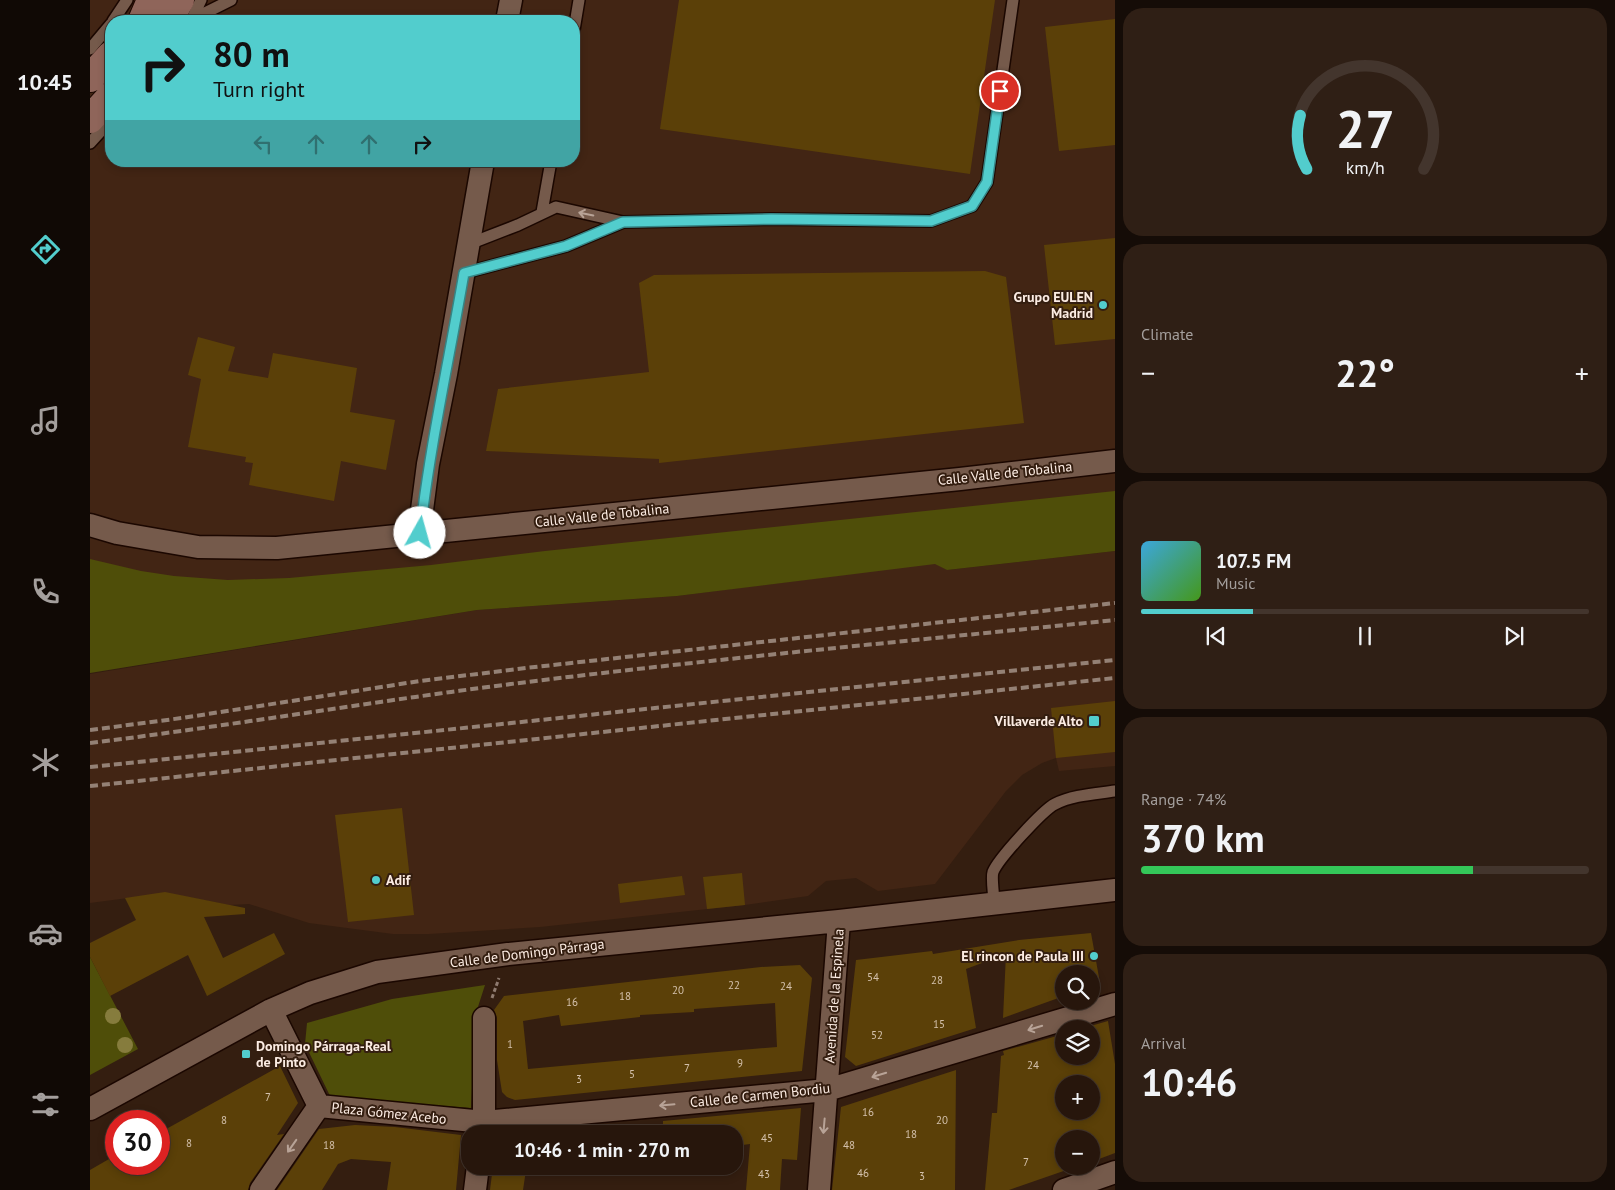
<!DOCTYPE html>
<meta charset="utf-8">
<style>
body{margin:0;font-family:"PT Sans",sans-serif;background:#2f1f15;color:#f1f3f6;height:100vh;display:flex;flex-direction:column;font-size:19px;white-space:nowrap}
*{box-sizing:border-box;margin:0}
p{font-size:16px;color:#a49f9d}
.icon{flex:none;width:28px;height:28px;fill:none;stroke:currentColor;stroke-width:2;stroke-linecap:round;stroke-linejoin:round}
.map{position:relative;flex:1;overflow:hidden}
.details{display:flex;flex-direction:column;gap:8px;padding:8px;background:#150c07;width:500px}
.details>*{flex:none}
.banner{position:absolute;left:15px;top:15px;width:475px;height:152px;border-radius:20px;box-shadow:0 2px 8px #0003,0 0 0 1px #43352d;background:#52cdcd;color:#111;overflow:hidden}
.fabs{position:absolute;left:965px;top:965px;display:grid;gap:10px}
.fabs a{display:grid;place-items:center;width:45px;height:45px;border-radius:50%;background:#27160c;box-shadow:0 2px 8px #0003,0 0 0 1px #43352d;font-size:25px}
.speed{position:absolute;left:15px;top:1110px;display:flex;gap:10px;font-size:25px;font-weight:700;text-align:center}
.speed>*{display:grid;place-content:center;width:65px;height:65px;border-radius:50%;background:#27160c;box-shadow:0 2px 8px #0003,0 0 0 1px #43352d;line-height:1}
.speed .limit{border:8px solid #d22;background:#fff;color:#111}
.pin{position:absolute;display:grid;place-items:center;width:42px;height:42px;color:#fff;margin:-21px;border:2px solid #fff;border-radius:50%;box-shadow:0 1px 5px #0007}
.me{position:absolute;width:55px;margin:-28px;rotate:7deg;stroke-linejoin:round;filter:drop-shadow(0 0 4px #0008)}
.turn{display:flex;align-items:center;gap:18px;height:105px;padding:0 25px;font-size:22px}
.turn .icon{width:65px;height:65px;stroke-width:2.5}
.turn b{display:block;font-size:35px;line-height:42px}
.lanes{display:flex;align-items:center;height:48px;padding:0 25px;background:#0003;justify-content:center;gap:25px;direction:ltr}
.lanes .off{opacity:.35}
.big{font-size:38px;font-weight:800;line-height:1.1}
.details .tile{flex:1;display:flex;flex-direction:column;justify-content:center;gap:8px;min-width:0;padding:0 18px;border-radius:20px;background:#2f1f15}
.details .dial{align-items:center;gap:0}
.dial svg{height:130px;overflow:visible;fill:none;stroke:#43352d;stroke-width:7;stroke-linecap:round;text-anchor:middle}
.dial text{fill:#f1f3f6;stroke:none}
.song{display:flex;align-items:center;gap:15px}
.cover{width:60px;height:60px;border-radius:8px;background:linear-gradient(135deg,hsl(200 70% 55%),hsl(100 70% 35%))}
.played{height:5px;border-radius:2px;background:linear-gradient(90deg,#52cdcd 25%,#43352d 25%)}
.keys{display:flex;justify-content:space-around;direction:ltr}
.heat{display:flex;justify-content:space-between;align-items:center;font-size:28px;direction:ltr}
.charge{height:8px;border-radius:4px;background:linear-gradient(90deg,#34c759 74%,#43352d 0)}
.trip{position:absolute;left:371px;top:1125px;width:282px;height:50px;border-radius:20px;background:#27160c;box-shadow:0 2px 8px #0003,0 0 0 1px #43352d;font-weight:800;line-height:50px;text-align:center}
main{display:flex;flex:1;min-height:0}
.dock{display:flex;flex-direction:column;width:90px;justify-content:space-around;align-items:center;background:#100905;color:#a49f9d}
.dock .icon{width:35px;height:35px}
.dock .selected{color:#52cdcd}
.dock b{font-size:22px;color:#f1f3f6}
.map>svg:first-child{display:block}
.built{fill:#422514;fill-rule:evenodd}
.green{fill:#4f4e09}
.building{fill:#5b4008;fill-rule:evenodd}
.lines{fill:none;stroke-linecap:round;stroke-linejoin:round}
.lane-casing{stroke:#1b0700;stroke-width:14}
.street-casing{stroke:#1b0700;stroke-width:25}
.secondary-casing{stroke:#1b0700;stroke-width:30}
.path{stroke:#8f7b70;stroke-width:3;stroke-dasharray:4 2.5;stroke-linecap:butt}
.lane{stroke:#755a4b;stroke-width:11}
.street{stroke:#755a4b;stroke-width:22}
.secondary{stroke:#8f655a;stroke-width:28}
.rail{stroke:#948175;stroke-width:4;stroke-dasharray:8 4;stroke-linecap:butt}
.tree{fill:#867c3d}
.oneway{stroke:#b8a397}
.route-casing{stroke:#358585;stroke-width:12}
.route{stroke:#52cdcd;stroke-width:9}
.poi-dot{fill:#52cdcd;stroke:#341e10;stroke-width:2}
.labels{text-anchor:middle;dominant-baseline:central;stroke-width:4;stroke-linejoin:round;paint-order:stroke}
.number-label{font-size:11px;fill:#d4c1ac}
.poi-label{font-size:14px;font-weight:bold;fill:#fcece3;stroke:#341e10;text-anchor:end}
.street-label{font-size:14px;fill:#fcece3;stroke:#341e10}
</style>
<main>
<nav class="dock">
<b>10:45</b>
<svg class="icon selected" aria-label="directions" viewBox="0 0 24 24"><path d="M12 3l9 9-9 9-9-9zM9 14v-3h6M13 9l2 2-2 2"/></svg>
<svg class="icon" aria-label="music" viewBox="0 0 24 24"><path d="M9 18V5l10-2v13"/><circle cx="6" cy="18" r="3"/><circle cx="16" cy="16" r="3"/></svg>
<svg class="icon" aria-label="phone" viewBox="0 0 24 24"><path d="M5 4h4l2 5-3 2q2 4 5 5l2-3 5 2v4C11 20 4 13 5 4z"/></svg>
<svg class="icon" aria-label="climate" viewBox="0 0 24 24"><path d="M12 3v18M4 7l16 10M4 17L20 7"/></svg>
<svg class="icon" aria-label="car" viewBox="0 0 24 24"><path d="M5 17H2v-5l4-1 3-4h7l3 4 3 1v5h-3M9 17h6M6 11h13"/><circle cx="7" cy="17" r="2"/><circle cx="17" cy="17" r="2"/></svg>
<svg class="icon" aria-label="filters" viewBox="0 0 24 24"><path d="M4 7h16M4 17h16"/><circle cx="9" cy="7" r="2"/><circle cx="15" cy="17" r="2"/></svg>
</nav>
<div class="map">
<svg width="1025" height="1190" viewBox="0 0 1025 1190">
<rect width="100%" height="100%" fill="#341e10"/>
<path class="built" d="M 0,0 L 1025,0 L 1025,497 L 0,634 ZM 21,21 L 484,21 L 484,161 L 21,161 Z
M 1025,551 L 1025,766 L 969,771 L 966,758 L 952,763 L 932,775 L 916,791 L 845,884 L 788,891 L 766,878 L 736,881 L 718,896 L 655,905 L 450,927 L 339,934 L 303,934 L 219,923 L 159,904 L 139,905 L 76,893 L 0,903 L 0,674 L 387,610 L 587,596 L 845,563 L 857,570 Z"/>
<path class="green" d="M 1025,491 L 1025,551 L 857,570 L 845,564 L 587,596 L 387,610 L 0,673 L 0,559 L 51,571 L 84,576 L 138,580 L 199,578 L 341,565 L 455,551 Z
M 0,957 L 48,1049 L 0,1075 Z
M 395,985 L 386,1013 L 381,1108 L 241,1098 L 215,1044 L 217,1023 L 302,999 Z"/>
<path class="building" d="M 589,0 L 905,0 L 880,174 L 570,129 Z
M 1025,19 L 1025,145 L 969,151 L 955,27 Z
M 1025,238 L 1025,339 L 965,345 L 954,245 Z
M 895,271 L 916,277 L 934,423 L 569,463 L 569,459 L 396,451 L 408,389 L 559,372 L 549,283 L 564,275 Z
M 108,337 L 145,347 L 138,371 L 178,378 L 183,353 L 267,368 L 260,412 L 305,420 L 296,470 L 251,461 L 244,501 L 159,485 L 163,463 L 155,462 L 156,457 L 98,447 L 111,379 L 98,375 Z
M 1025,701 L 1025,752 L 966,758 L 961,708 Z
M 312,808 L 324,915 L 258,922 L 245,815 Z
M 652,873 L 655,905 L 617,909 L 613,877 Z
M 592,876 L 595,895 L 530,903 L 528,884 Z
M 75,892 L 155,908 L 155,914 L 114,917 L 133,958 L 184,933 L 195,954 L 117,996 L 98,955 L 20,996 L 0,957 L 0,943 L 46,920 L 35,898 Z
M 1001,933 L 1010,983 L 1001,986 L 1001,974 L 974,974 L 974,996 L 913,1018 L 916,954 L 876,969 L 886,1028 L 766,1066 L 755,1057 L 766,960 L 842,951 L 843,954 L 929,940 Z
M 710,965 L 722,978 L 712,1071 L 425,1100 L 417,1097 L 412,1092 L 407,1060 L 407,1018 L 404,1010 L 414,996 L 671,967 ZM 685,1003 L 687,1047 L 569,1057 L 438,1069 L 433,1021 L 469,1015 L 471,1026 L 550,1017 L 550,1015 L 604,1012 L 604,1009 Z
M 1018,1021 L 1025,1064 L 1025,1153 L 1001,1162 L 1001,1139 L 974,1139 L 974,1166 L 988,1166 L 919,1190 L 895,1190 L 902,1113 L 907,1113 L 911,1056 L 914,1055 L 913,1051 L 974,1034 L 974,1056 L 1001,1056 L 1001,1029 L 990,1029 ZM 974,1084 L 1001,1084 L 1001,1111 L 974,1111 Z
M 190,1066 L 208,1103 L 187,1135 L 194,1134 L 160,1183 L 158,1190 L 0,1190 L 0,1170 L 26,1155 L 26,1164 L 69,1164 L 69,1133 Z
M 866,1070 L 865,1190 L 742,1190 L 751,1107 Z
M 711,1108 L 707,1160 L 692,1159 L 690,1190 L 656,1190 L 660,1144 L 645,1146 L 645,1134 L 573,1134 L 573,1121 Z
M 265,1125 L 305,1127 L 371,1135 L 366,1190 L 297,1190 L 301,1162 L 261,1159 L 248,1164 L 232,1190 L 187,1190 L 229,1129 Z
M 531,1125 L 532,1134 L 460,1134 L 503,1128 Z
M 403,1166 L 465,1166 L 436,1170 L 433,1190 L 400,1190 Z
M 469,1166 L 495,1166 L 495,1168 L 469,1171 Z"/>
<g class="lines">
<defs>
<path id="lane" d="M 103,19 L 141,0
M 23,21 L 37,0
M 101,21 L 111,0
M 484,30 L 489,0
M 0,49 L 21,24
M 0,143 L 21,120
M 452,212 L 461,161
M 533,222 L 681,219 L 841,221 L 882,206 L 897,182 L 923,0
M 374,273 L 476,246 L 533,222 L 466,207 L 428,225 L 379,244
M 904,903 C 904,895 901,878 903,872 C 908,859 953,810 965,804 C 983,795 1005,794 1025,791"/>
<path id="street" d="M 417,21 L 421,0
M 0,525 L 27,533 L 108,547 L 187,548 L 870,479 L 1025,461
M 329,533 L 338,464 L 356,374 L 393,161
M 181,1010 L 229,1106
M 229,1106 L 394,1122 L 737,1090 L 1025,1004
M 0,1109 L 181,1010 L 220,993 L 287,972 L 418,954 L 749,921 L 1025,890
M 393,1134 L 394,1122 L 394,1018
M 171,1190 L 229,1106
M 385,1190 L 388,1166
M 729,1190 L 749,921
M 974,1190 L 1025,1172"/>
<path id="secondary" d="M 52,21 L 61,0
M 78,21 L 90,0
M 0,78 L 21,55
M 0,119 L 21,96"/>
</defs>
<use href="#lane" class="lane-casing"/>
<use href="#street" class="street-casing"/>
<use href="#secondary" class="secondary-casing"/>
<path class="path" d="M 402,998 L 409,978"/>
<use href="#lane" class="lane"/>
<use href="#street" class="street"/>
<use href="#secondary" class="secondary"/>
<path class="rail" d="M 0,730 L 92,718 L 330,681 L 436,668 L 1025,603
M 0,743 C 146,725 291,700 437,682 C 632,658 829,640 1025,620
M 0,767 L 1025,660
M 0,786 L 1025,678"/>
</g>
<g class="tree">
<circle cx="23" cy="1016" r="8"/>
<circle cx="35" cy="1045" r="8"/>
</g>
<defs><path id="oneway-shaft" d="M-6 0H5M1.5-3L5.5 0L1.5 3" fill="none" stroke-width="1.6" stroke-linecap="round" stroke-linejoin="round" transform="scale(1.25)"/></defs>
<g class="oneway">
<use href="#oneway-shaft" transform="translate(496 214) rotate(-168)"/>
<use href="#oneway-shaft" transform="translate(945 1028) rotate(163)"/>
<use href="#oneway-shaft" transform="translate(789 1075) rotate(163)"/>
<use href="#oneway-shaft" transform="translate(577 1105) rotate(175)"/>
<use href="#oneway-shaft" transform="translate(734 1126) rotate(95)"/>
<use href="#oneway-shaft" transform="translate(202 1146) rotate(125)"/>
</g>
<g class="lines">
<defs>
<path id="route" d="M 330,533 C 340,445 359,360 374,273 L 476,246 L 533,222 L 681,219 L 841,221 L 882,206 L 897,182 L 910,91"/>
</defs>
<use href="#route" class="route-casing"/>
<use href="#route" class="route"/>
</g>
<g class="poi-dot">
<circle cx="1013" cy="305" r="5"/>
<rect x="998" y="715" width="12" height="12" rx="2.5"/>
<circle cx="286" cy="880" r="5"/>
<circle cx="1004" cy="956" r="5"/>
<rect x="151" y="1049" width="10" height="10" rx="2.5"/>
</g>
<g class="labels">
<g class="number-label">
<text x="783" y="977">54</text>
<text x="847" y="980">28</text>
<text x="644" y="985">22</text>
<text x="696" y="986">24</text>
<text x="588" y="990">20</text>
<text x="535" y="996">18</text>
<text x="482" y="1002">16</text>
<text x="849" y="1024">15</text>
<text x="787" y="1035">52</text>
<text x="420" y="1044">1</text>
<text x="650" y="1063">9</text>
<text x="943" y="1065">24</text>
<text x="597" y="1068">7</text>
<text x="542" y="1074">5</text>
<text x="489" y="1079">3</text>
<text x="178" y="1097">7</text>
<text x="778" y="1112">16</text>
<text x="134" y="1120">8</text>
<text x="852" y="1120">20</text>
<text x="821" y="1134">18</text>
<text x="677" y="1138">45</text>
<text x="99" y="1143">8</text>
<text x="239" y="1145">18</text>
<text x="759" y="1145">48</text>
<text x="936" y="1162">7</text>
<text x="773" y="1173">46</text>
<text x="674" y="1174">43</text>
<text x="832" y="1176">3</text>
</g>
<g class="poi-label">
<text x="1003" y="297">Grupo EULEN<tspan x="1003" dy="16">Madrid</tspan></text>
<text x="993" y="721">Villaverde Alto</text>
<text x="296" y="880" text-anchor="start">Adif</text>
<text x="994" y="956">El rincon de Paula III</text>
<text x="166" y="1046" text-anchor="start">Domingo Párraga-Real<tspan x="166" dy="16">de Pinto</tspan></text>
</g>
<g class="street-label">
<text transform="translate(915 473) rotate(-6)">Calle Valle de Tobalina</text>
<text transform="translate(512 515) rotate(-6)">Calle Valle de Tobalina</text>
<text transform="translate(437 953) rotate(-7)">Calle de Domingo Párraga</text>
<text transform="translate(744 996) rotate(-86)">Avenida de la Espinela</text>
<text transform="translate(670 1095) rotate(-6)">Calle de Carmen Bordiu</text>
<text transform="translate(299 1113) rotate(6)">Plaza Gómez Acebo</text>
</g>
</g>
</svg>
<div class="fabs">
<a><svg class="icon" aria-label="search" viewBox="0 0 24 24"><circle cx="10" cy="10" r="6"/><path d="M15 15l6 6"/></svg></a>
<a><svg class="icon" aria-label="layers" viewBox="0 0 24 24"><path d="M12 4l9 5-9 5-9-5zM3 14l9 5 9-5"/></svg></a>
<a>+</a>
<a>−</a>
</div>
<div class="speed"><div class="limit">30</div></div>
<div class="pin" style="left:910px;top:91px;background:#d93025"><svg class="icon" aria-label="arrive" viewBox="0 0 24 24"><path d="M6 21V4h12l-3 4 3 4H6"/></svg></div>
<svg class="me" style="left:330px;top:533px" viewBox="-20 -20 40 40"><circle r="19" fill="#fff"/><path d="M0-13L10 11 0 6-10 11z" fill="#52cdcd"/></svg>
<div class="trip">10:46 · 1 min · 270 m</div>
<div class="banner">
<div class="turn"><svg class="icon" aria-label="right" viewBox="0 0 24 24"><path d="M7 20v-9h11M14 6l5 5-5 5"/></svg><div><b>80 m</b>Turn right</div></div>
<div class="lanes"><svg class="icon off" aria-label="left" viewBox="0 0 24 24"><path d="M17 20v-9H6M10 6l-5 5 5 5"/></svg><svg class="icon off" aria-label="ahead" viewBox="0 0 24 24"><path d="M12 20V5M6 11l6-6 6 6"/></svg><svg class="icon off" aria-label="ahead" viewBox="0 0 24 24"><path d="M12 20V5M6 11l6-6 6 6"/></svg><svg class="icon" aria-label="right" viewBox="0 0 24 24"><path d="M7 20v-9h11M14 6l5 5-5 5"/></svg></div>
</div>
</div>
<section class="details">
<div class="tile dial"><svg viewBox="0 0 100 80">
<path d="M14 69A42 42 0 1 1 86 69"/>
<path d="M14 69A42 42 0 0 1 10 36" stroke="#52cdcd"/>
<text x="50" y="56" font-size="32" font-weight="700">27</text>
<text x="50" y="72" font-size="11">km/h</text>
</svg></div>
<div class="tile"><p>Climate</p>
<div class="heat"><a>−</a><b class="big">22°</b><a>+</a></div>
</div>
<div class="tile">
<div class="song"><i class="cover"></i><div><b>107.5 FM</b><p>Music</p></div></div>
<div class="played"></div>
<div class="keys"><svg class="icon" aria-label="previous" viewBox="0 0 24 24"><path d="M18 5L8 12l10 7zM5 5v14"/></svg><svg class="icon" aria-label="pause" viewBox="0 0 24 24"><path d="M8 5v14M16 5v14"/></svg><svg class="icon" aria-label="next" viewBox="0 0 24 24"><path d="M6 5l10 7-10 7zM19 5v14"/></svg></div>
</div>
<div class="tile"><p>Range · 74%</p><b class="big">370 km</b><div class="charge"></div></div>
<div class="tile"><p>Arrival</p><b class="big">10:46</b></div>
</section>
</main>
